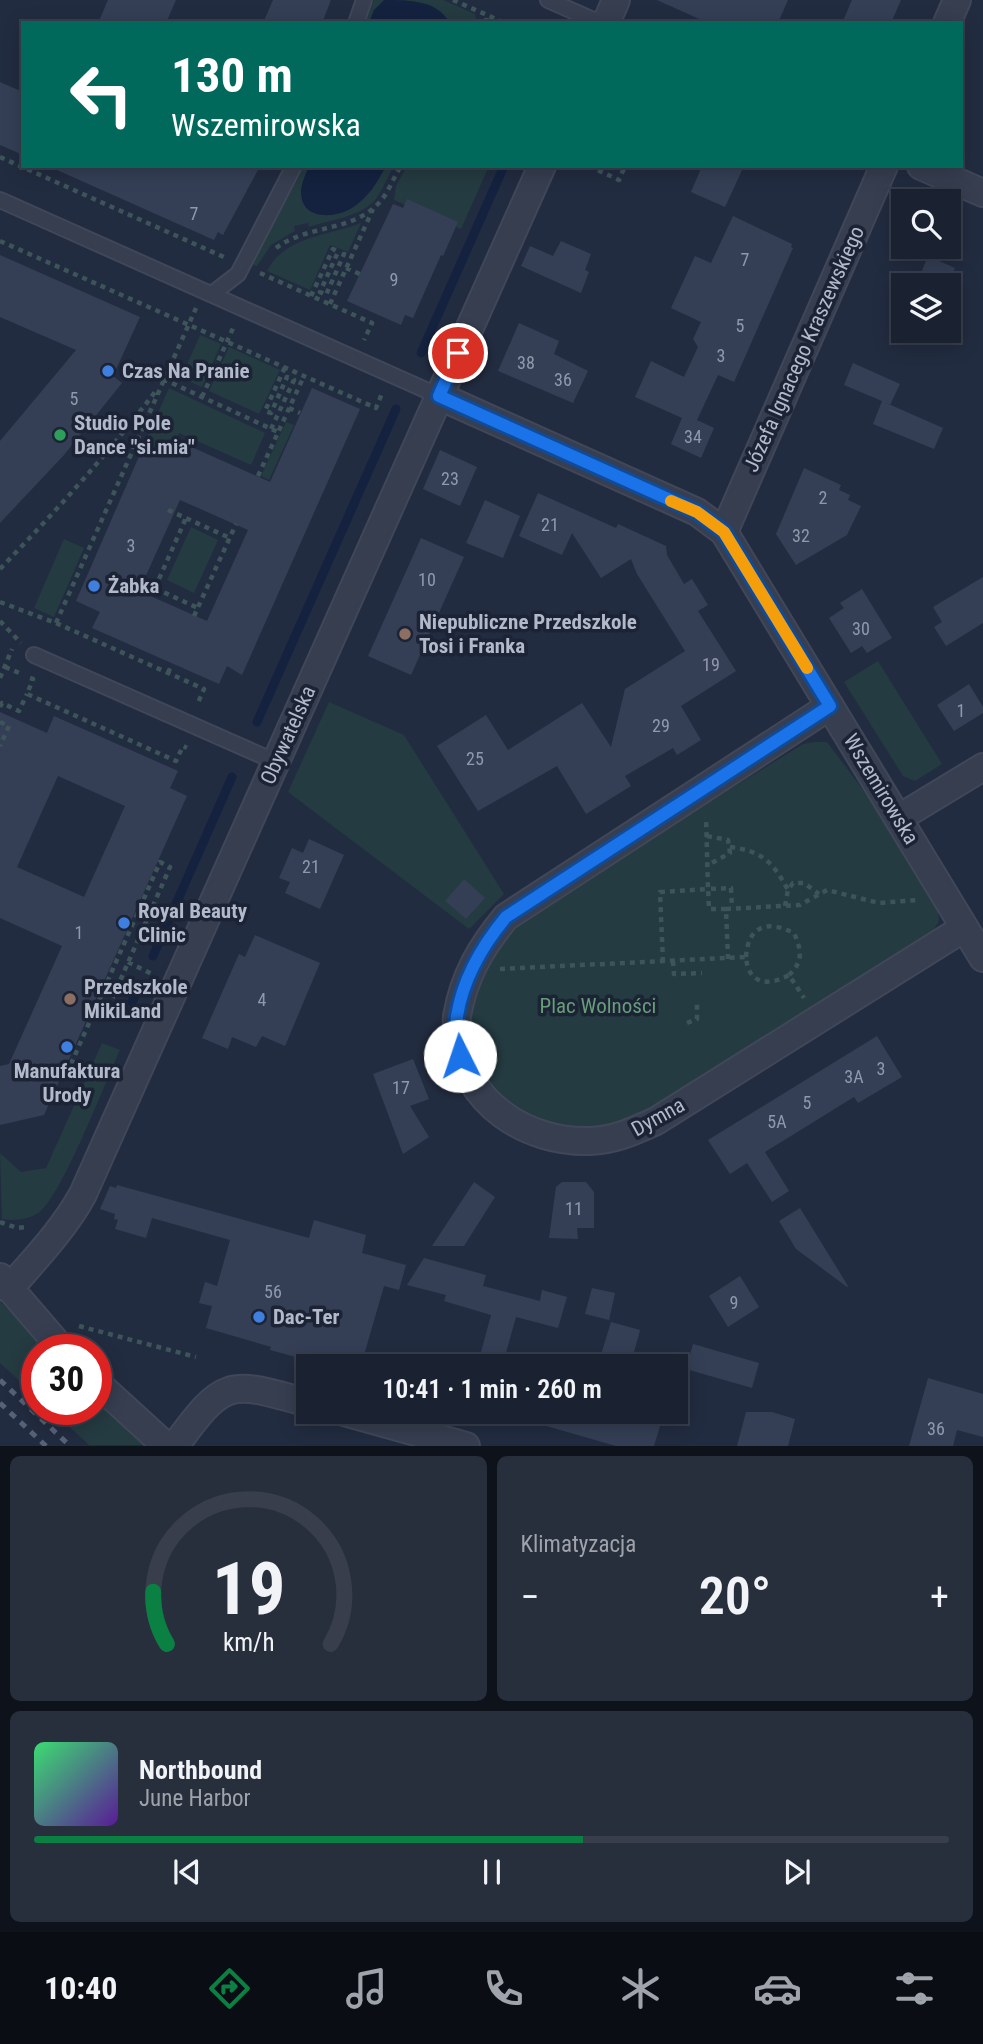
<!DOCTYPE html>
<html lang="pl">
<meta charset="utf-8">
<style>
body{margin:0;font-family:"Roboto Condensed",sans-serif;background:#272e3c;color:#f1f3f6;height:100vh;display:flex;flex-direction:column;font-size:26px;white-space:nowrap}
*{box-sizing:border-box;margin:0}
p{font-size:23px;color:#9fa3ab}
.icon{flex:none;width:38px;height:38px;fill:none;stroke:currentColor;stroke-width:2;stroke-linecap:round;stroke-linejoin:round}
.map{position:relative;height:1446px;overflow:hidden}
.sheet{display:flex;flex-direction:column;gap:10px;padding:10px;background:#0e121a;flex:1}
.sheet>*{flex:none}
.guide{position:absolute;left:21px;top:21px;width:942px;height:147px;border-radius:0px;box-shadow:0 4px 18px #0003,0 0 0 2px #383e4c;background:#00695c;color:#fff;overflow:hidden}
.controls{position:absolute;left:891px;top:189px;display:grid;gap:14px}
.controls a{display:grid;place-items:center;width:70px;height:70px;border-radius:0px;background:#1a2130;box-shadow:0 4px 18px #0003,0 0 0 2px #383e4c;font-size:35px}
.speed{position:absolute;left:21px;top:1334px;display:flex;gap:14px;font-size:35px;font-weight:700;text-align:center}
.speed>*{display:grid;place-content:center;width:91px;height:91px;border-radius:50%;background:#1a2130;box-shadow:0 4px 18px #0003,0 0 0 2px #383e4c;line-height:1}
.speed .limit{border:10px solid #d22;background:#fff;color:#111}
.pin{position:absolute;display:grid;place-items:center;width:60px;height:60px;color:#fff;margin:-30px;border:4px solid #fff;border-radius:50%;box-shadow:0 2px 7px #0007}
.me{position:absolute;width:77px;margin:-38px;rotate:356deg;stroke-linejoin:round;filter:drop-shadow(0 0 5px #0008)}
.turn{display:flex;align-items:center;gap:24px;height:147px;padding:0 35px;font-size:32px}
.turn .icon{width:91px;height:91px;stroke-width:2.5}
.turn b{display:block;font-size:49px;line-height:60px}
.big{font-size:52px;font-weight:600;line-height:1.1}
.sheet .widget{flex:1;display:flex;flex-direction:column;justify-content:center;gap:10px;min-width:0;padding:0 24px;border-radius:10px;background:#272e3c}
.sheet .dial{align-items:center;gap:0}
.dial svg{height:182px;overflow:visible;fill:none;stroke:#383e4c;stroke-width:7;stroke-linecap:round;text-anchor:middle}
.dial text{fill:#f1f3f6;stroke:none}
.song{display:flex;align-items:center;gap:21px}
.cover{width:84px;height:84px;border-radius:10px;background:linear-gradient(135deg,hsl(140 70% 55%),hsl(270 70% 35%))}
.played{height:7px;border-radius:4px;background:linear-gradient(90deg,#0b8043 60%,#383e4c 60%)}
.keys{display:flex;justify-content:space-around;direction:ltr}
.heat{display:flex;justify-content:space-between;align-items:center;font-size:38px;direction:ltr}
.sheet .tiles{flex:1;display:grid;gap:10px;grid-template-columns:1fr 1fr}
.widget:last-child{grid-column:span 2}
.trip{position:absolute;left:296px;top:1354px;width:392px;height:70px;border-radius:0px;background:#1a2130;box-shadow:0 4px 18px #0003,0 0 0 2px #383e4c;font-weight:600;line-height:70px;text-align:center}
.menu{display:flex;height:112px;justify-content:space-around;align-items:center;background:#0a0d13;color:#9fa3ab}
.menu .icon{width:49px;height:49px}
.menu .current{color:#0b8043}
.menu b{font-size:32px;color:#f1f3f6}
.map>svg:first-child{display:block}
.green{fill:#243b41}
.water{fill:#14223f}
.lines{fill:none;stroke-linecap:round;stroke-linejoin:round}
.stream{stroke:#14223f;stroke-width:9}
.building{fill:#343f56;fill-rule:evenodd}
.lane-casing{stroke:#3f4759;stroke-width:18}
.street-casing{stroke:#3f4759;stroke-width:30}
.path{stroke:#3d5459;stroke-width:4.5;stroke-dasharray:5 5;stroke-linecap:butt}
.lane{stroke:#363e50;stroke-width:14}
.street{stroke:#363e50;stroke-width:26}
.rail{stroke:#586277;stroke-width:5;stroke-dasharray:7 7;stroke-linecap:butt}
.route-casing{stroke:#114b97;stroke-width:18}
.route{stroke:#1a73e8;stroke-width:12}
.slow{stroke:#f59e0b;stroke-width:12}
.shop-dot{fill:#3f7fe0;stroke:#1b2335;stroke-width:2.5}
.leisure-dot{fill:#2e9e5b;stroke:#1b2335;stroke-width:2.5}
.education-dot{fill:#8d6e63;stroke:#1b2335;stroke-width:2.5}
.labels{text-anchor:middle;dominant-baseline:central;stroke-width:7;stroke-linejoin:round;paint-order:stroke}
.number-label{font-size:18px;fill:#9098ac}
.street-label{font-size:21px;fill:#b2b9cb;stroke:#1b2335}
.poi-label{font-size:21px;font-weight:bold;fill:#b2b9cb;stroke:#1b2335;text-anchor:start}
.park-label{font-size:21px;fill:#679e79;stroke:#1b2335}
</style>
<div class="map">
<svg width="983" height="1446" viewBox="0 0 983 1446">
<rect width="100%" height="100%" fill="#222c40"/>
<path class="green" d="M 374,0 L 443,0 L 475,14 L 477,23 L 365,23 Z
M 305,166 L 394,166 C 387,177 383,190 375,200 C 358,218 332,219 309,227 L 308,223 L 294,226 L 295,231 L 271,245 L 257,266 L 251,264 Z
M 407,166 L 489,166 L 461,229 L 394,200 L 396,186 Z
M 361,223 L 348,252 L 330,245 L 310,290 L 267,271 C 285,236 328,236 361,223 Z
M 200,335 L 221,344 L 202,387 L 181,378 Z
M 229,347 L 280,370 L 259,414 L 209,391 Z
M 169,388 L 265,433 L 251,465 L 179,433 L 169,455 L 144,444 Z
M 286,422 L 294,425 L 269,480 L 261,476 Z
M 191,527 L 218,540 L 194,593 L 167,580 Z
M 64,539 L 84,548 L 54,617 L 34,608 Z
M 878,661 L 942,764 L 915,781 L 903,776 L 844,682 Z
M 329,702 L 404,735 L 504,894 L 469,929 L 288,792 Z
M 814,742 L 827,742 L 867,795 L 938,912 L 939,921 L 933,931 L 634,1119 L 584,1131 L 549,1125 L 517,1113 L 493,1092 L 477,1064 L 470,1020 L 472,991 L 509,927 L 803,744 Z
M 102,1043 L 120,1050 C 106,1080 61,1199 38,1213 C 27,1220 14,1221 2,1219 L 0,1153 L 21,1172 L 46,1168 Z
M 0,1301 L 45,1349 L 37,1349 L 37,1397 L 0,1363 Z
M 96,1397 L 148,1445 L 89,1445 L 50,1409 L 96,1409 Z"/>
<path class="water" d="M 384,0 C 410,0 437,0 450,23 L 369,23 L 374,10 Z
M 309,166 L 386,166 C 377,183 368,198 352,208 C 334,219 301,220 301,192 C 301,183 306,174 309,166 Z"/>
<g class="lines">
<path class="stream" d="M 421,353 L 504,166
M 257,722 L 396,409
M 153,956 L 232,777
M 132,1002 L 139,988"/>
</g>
<path class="building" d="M 108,0 L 176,0 L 166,23 L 98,23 Z
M 273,0 L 331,0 L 322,23 L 263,23 Z
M 657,0 L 788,0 L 778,23 L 708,23 Z
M 852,0 L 901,0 L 891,23 L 842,23 Z
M 0,82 L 23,92 L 23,155 L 0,145 Z
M 48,166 L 260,166 L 223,235 L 218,232 L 214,240 Z
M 702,166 L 744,166 L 725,207 L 691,192 Z
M 407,199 L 458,222 L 443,256 L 441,255 L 413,318 L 405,315 L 401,325 L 347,301 L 393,204 L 403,208 Z
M 733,216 L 792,244 L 791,247 L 793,248 L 734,382 L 718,375 L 697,420 L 714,428 L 701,458 L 671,444 L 682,418 L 635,397 L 651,361 L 684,377 L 698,347 L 693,339 L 701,322 L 671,308 L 695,256 L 711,263 Z
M 561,241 L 591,254 L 585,270 L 589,272 L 581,293 L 521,266 L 530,246 L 553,256 Z
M 0,255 L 140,317 L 113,376 L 122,383 L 64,455 L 0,523 L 0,441 L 76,350 L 0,317 Z
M 928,256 L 955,268 L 947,285 L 916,285 Z
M 519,323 L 559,341 L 554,354 L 588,371 L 573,403 L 498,371 Z
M 853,363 L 900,384 L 890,405 L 884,402 L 943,428 L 934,449 L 873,424 L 882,401 L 844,385 Z
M 312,388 L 360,409 L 242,675 L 227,666 L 219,684 L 92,628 L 100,612 L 76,601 L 144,445 L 169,456 L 176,440 L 270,482 ZM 180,500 L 248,530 L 207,621 L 139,591 Z
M 440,450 L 477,467 L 460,506 L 423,489 Z
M 804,468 L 841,485 L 839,490 L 850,495 L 848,500 L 861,506 L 847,535 L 796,565 L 776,534 Z
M 538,493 L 616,528 L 618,524 L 666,546 L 667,555 L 684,584 L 692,579 L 708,605 L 698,611 L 736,671 L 681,706 L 701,740 L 677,755 L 673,748 L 625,776 L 631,786 L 586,814 L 557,766 L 478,811 L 437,746 L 486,715 L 508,750 L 582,703 L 611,747 L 625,689 L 685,651 L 637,574 L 631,559 L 601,578 L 572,533 L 562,555 L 519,536 Z
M 485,500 L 520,516 L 503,558 L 466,543 Z
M 421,538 L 464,557 L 411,675 L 368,656 Z
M 983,577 L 983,623 L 946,646 L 934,627 L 942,622 L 933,607 Z
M 862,589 L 892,638 L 867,653 L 862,646 L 851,653 L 829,618 L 844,608 L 840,603 Z
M 969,684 L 983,707 L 983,713 L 954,731 L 937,705 Z
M 0,712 L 47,733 L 54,716 L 178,771 L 170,788 L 187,796 L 44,1115 L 0,1125 L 0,1066 L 9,1064 L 62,946 L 0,918 ZM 58,776 L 125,806 L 84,897 L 17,867 Z
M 309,839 L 344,855 L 320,909 L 285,893 L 290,882 L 279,878 L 292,848 L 303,853 Z
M 464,879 L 485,898 L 466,919 L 445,901 Z
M 255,935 L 320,963 L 285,1046 L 262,1036 L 256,1047 L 232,1037 L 228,1049 L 202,1038 L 239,954 L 245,957 Z
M 877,1036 L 902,1077 L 858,1103 L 854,1097 L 765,1152 L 789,1191 L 772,1202 L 747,1163 L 730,1174 L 708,1140 Z
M 413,1059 L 429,1099 L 410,1106 L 429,1137 L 403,1154 L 373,1074 Z
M 474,1182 L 495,1197 L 464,1246 L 432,1246 Z
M 562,1182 L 586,1182 L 594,1192 L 594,1228 L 577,1228 L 578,1239 L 549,1238 L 556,1187 Z
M 117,1185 L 309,1238 L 314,1220 L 366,1235 L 362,1253 L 406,1265 L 399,1290 L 384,1286 L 362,1362 L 346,1357 L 344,1367 L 333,1367 L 270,1350 L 271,1347 L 206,1328 L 212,1306 L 199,1303 L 205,1282 L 217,1286 L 230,1240 L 152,1218 L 146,1238 L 115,1229 L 118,1220 L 114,1219 L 115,1214 L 100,1209 L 110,1186 L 116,1188 Z
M 800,1208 L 848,1286 L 847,1287 L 796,1249 L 779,1221 Z
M 424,1258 L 486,1275 L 483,1286 L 540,1301 L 542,1290 L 567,1297 L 558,1328 L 516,1317 L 502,1367 L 477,1367 L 491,1315 L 444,1301 L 446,1295 L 407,1285 Z
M 740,1276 L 759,1307 L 728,1327 L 709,1296 Z
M 592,1288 L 615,1293 L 609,1320 L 585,1314 Z
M 611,1322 L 640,1330 L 630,1367 L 603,1367 L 605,1359 L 600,1358 Z
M 693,1344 L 759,1363 L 752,1388 L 686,1369 Z
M 928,1378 L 983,1394 L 983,1437 L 957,1430 L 953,1446 L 909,1446 Z
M 523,1412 L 636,1412 L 635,1416 L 661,1423 L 654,1446 L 616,1446 L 522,1419 Z
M 746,1412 L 772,1412 L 795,1419 L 788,1446 L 737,1446 Z"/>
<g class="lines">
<defs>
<path id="lane" d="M 548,0 L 600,23
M 356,23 L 364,0
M 0,200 L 439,396
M 212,294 L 238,274 L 294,166
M 34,655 L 276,762"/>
<path id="street" d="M 606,23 L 616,0
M 947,23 L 957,0
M 921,166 L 983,193
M 439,396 L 697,512 L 724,532 L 983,958
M 724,532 L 884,166
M 830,706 L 506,917 C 481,947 464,976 457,1016 C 456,1022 458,1030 458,1037 C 464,1103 527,1143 590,1141 C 615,1140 634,1131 656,1121 L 964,928
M 899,818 L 983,767
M 0,1277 L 62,1349
M 9,1289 C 35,1259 64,1229 83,1194 L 542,166
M 96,1382 L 166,1446
M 344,1412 L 466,1446
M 175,1446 C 225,1377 229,1381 308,1403"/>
</defs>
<use href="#lane" class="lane-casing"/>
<use href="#street" class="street-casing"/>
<path class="path" d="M 453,0 L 505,23
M 486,23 L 487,15
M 0,157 L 226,258
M 589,166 L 619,180 L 625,166
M 0,241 L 376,408 L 383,391
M 276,248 C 306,225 351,232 378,204 C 388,194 393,178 401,166
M 346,268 L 362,275
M 260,273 L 372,323 L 364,340
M 311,296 L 333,249 L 338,252 L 320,292 L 326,295 L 344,254 L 351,257
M 330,304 L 373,209
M 163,379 L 278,432
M 202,397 L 234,326
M 289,408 L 300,413
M 271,429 L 294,380 L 287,377 L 271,413 L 265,411 L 285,367
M 258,476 L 304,376
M 168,510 L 230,538
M 0,569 C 55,512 107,455 155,392
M 137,580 L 198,608
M 155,588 L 186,518
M 0,602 L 56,623 L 204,689 L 197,705
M 194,616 L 236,524
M 0,621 L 21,643
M 56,623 L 196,308
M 5,667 L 22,674
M 168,673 L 172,664
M 0,678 L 12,649
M 30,678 L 33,679 L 27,694 L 45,702 L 176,761 L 183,746 L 187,748
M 0,707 L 2,703 L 19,711 L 27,694
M 0,722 L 9,726 L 0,746
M 707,836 L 728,840 L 730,853 L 708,865
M 730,847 C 762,851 773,862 788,890
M 785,906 L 788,890 L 793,883 L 804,883 L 819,894
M 726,909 L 709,909 L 708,889 L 731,888 L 732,908
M 746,957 C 748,925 768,920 794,933 C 802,951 803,962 789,975
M 728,959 L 726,909 L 800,905 L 827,890 L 879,903 L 917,900
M 673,961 L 674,974 L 702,973
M 128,962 L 154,975
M 663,962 L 660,892 L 708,889 L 706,817
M 500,969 L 746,957 C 748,984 768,987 789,975 L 804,998
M 687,1023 L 697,1019 L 697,1003
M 71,1064 L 160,862 L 170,867 L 109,1006 L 99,1001
M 0,1222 L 17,1228 L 26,1227
M 79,1326 L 196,1357"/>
<use href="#lane" class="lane"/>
<use href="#street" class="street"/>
<path class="rail" d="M 0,1380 L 70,1446
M 0,1403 L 46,1446"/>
</g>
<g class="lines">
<defs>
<path id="route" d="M 458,353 L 439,396 L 697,512 L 724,532 L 830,706 L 506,917 C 482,946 463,978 457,1016 C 455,1029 459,1043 460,1056"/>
</defs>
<use href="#route" class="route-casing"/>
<use href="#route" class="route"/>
<path class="slow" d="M 671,501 L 697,512 L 724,532 L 807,668"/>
</g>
<g class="shop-dot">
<circle cx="108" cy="371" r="7"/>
<circle cx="94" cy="586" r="7"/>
<circle cx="124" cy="923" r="7"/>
<circle cx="67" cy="1047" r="7"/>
<circle cx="259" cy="1317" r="7"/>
</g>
<circle class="leisure-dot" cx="60" cy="435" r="7"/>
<g class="education-dot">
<circle cx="405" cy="634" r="7"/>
<circle cx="70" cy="999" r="7"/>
</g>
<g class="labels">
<g class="number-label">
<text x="194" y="213">7</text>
<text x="745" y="259">7</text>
<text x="394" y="279">9</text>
<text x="740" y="325">5</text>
<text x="721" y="355">3</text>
<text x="526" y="362">38</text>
<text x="563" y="379">36</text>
<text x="74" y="398">5</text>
<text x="693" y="436">34</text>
<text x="450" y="478">23</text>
<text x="823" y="497">2</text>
<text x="550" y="524">21</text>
<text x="801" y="535">32</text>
<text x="131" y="545">3</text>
<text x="427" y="579">10</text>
<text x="861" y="628">30</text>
<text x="711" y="664">19</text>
<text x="961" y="710">1</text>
<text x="661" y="725">29</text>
<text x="475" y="758">25</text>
<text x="311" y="866">21</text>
<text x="79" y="932">1</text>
<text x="262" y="999">4</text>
<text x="881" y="1068">3</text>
<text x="854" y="1076">3A</text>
<text x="401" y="1087">17</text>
<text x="807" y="1102">5</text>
<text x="777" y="1121">5A</text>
<text x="574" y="1208">11</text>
<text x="273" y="1291">56</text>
<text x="734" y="1302">9</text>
<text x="936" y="1428">36</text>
</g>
<g class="street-label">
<text transform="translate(804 349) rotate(-66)">Józefa Ignacego Kraszewskiego</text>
<text transform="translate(288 735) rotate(-66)">Obywatelska</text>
<text transform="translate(881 789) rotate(59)">Wszemirowska</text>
<text transform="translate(658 1117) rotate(-29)">Dymna</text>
</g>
<g class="poi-label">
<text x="122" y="371">Czas Na Pranie</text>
<text x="74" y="423">Studio Pole<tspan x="74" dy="24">Dance "si.mia"</tspan></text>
<text x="108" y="586">Żabka</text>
<text x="419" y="622">Niepubliczne Przedszkole<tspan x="419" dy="24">Tosi i Franka</tspan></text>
<text x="138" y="911">Royal Beauty<tspan x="138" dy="24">Clinic</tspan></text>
<text x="84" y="987">Przedszkole<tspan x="84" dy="24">MikiLand</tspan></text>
<text x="67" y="1071" text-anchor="middle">Manufaktura<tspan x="67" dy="24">Urody</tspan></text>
<text x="273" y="1317">Dac-Ter</text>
</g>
<g class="park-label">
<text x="598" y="1006">Plac Wolności</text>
</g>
</g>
</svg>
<div class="controls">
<a><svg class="icon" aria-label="search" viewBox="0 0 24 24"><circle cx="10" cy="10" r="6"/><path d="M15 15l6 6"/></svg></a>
<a><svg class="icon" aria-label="layers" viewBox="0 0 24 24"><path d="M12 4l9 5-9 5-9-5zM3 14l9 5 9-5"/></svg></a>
</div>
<div class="speed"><div class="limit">30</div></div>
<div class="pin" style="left:458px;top:353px;background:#d93025"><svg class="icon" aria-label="arrive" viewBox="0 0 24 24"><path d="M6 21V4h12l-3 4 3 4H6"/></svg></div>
<svg class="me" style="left:460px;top:1056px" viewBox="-20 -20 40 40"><circle r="19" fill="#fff"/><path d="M0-13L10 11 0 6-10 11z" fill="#1a73e8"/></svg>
<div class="trip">10:41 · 1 min · 260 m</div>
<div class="guide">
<div class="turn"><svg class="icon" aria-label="left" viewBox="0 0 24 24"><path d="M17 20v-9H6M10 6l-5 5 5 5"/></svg><div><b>130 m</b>Wszemirowska</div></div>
</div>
</div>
<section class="sheet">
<div class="tiles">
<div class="widget dial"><svg viewBox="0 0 100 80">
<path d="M14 69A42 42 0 1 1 86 69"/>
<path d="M14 69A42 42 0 0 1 8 46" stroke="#0b8043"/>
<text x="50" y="56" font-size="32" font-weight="700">19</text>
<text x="50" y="72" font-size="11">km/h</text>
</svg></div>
<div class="widget"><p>Klimatyzacja</p>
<div class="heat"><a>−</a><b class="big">20°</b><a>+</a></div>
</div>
<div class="widget">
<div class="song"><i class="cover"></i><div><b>Northbound</b><p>June Harbor</p></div></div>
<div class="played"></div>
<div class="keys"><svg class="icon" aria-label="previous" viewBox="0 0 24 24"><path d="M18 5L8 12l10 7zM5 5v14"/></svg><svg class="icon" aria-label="pause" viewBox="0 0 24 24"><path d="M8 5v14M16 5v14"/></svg><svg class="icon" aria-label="next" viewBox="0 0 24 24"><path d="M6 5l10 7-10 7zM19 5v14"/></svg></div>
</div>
</div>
</section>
<nav class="menu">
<b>10:40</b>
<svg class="icon current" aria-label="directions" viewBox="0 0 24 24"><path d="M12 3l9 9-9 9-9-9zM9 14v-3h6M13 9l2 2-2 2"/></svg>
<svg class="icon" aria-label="music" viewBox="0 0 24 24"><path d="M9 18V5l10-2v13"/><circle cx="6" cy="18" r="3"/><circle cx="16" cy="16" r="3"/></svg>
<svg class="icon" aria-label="phone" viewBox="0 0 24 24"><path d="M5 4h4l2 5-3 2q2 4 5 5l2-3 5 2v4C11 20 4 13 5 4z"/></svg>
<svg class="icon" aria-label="climate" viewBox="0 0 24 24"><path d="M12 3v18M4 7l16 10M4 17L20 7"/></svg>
<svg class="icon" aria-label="car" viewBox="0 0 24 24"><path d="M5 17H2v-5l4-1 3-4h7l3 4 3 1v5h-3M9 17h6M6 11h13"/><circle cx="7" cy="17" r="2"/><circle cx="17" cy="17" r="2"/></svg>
<svg class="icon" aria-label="filters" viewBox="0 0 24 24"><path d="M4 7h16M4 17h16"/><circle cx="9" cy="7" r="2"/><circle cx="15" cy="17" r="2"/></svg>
</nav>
